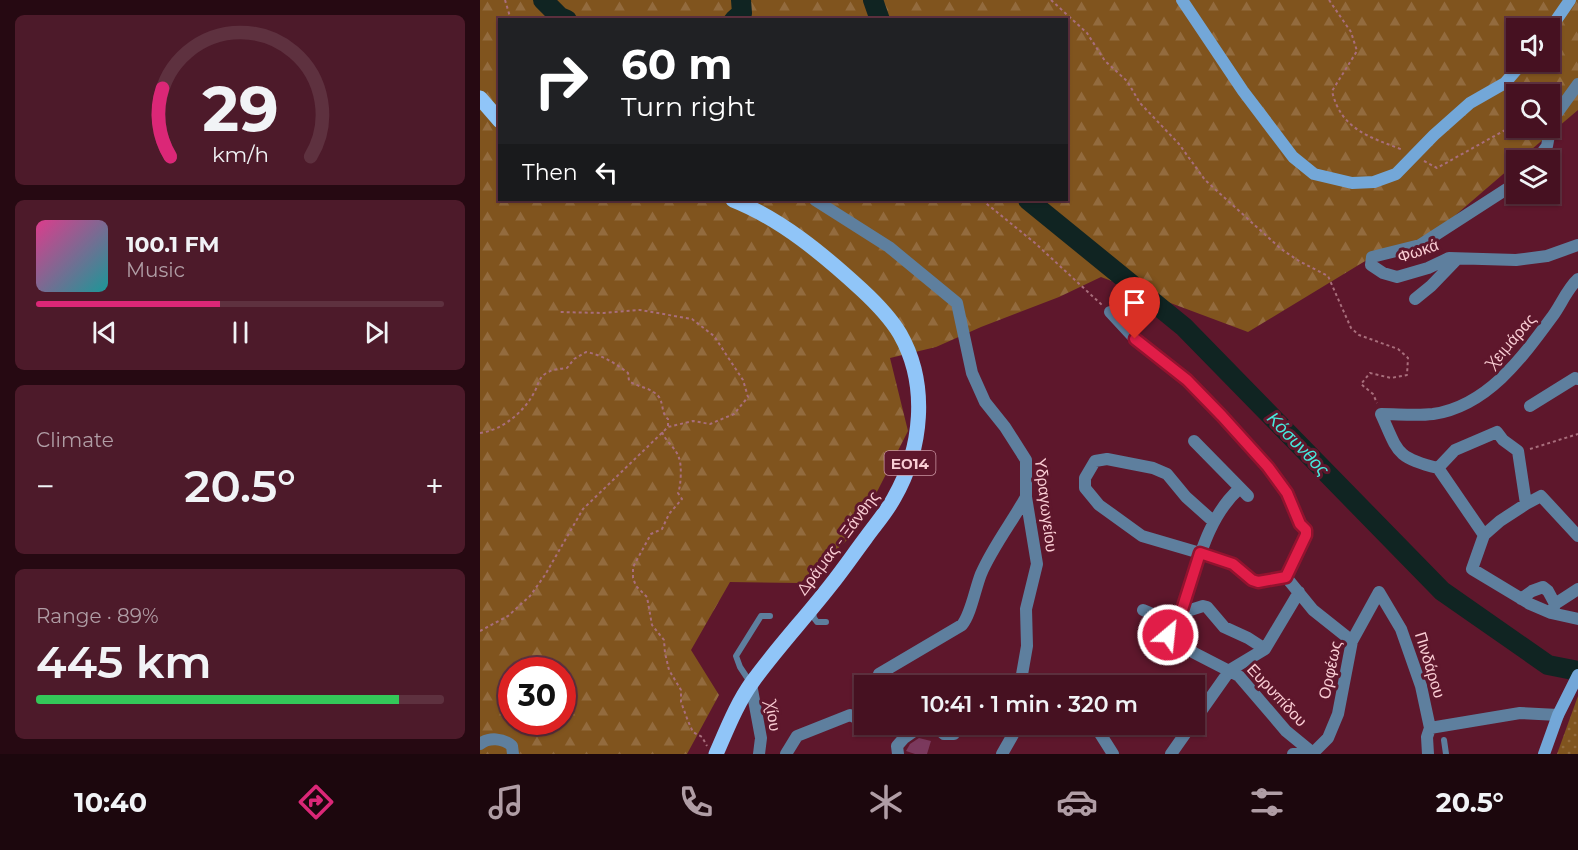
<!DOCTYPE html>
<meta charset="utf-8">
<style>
body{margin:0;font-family:Montserrat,sans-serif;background:#4d1a2a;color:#f1f3f6;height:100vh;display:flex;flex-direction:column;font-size:22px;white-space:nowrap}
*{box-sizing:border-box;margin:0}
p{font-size:20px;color:#b09da5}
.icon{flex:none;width:33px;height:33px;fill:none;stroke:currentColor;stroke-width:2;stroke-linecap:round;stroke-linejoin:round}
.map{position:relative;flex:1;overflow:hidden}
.drawer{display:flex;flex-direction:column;gap:15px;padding:15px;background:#260912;width:480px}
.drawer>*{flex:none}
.hud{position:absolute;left:18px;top:18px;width:570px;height:183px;border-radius:0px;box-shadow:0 2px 4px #0004,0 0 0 2px #5e313f;background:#202124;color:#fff;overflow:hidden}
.controls{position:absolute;left:1026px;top:18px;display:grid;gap:12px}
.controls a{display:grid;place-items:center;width:54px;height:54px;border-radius:0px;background:#461121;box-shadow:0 2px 4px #0004,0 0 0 2px #5e313f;font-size:30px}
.speed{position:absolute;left:18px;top:657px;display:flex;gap:12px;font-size:30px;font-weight:700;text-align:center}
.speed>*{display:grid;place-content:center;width:78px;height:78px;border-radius:50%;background:#461121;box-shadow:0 2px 4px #0004,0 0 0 2px #5e313f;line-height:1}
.speed .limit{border:9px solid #d22;background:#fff;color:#111}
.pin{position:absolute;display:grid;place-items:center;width:51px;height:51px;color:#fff;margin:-62px -26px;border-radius:50% 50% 50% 0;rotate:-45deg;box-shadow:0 0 6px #0007}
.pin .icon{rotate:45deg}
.me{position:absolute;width:66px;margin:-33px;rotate:28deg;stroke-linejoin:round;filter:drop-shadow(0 0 4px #0008)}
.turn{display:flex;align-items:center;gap:21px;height:126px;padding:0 24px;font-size:27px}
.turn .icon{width:78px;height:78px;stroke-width:2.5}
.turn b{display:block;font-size:42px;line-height:51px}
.then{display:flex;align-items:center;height:57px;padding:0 24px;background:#0003;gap:12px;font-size:22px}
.big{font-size:45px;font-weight:600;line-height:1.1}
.drawer .widget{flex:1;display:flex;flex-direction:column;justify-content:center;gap:9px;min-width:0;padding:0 21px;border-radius:9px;background:#4d1a2a}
.drawer .dial{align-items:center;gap:0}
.dial svg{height:156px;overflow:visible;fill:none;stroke:#5e313f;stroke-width:7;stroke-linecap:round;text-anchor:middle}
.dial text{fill:#f1f3f6;stroke:none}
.song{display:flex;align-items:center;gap:18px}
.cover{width:72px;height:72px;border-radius:9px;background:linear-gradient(135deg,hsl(330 70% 55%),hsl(180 70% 35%))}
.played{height:6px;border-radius:3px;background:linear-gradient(90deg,#db2777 45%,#5e313f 45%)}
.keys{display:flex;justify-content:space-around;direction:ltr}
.heat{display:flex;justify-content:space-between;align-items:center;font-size:33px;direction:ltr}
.charge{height:9px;border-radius:4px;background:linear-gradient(90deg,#34c759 89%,#5e313f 0)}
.trip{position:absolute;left:374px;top:675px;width:351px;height:60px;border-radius:0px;background:#461121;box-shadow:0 2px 4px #0004,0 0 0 2px #5e313f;font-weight:600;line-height:60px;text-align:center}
.tab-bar{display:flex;height:96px;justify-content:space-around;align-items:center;background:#1c070d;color:#b09da5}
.tab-bar .icon{width:42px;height:42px}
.tab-bar .selected{color:#db2777}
.tab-bar b{font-size:27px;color:#f1f3f6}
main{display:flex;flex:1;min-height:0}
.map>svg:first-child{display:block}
.forest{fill:url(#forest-firs);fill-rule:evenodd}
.park{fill:url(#park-dots)}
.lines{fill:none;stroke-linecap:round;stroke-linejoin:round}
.river{stroke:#102422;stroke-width:20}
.building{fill:#7b395d}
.path{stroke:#a86e7c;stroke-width:2;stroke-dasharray:3 3;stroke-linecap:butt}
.lane{stroke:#5e7f9e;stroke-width:6}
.street{stroke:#5e7f9e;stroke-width:12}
.secondary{stroke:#73a7d8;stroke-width:12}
.primary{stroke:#90c5f8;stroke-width:15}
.route-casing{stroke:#92132f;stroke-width:15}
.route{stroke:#e11d48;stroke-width:10}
.labels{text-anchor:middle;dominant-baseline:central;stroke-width:6;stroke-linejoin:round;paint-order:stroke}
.shield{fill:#5e172c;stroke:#cb96a2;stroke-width:1.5}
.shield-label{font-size:15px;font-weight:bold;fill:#facdd4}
.street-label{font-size:16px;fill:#facdd4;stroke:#5e172c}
.water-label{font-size:18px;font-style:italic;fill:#47e9dd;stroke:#5e172c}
</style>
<main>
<section class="drawer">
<div class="widget dial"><svg viewBox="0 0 100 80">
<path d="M14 69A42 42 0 1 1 86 69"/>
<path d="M14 69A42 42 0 0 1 10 34" stroke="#db2777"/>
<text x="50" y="56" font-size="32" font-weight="700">29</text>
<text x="50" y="72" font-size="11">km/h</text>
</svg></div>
<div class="widget">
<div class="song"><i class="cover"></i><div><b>100.1 FM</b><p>Music</p></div></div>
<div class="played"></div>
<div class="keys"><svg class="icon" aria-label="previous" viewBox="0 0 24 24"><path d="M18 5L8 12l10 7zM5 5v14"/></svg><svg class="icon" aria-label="pause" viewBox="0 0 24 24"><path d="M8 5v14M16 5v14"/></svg><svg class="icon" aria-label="next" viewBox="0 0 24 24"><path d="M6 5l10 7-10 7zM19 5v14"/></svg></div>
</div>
<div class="widget"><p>Climate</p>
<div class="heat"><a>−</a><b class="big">20.5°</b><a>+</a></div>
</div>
<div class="widget"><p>Range · 89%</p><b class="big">445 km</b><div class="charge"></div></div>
</section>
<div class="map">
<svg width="1098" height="754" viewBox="0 0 1098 754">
<defs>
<pattern id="forest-firs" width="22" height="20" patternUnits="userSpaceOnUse" patternTransform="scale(1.5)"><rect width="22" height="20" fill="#80541e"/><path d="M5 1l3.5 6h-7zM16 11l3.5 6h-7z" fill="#936b3e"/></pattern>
<pattern id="park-dots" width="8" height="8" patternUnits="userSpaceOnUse" patternTransform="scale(1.5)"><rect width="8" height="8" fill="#80541e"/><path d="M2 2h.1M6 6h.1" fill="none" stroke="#936b3e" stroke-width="1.8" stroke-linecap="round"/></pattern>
</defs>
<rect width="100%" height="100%" fill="#5e172c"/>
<path class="forest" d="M 0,0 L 1098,0 L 1098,110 L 1039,160 L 1036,160 L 1036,163 L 949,238 L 905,249 L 768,332 L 621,277 L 579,297 L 501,327 L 456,347 L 410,358 L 428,431 L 377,531 L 320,583 L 250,582 L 211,650 L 239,695 L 207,754 L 0,754 ZM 20,20 L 586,20 L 586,200 L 20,200 ZM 1036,28 L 1070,28 L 1070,62 L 1036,62 ZM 1036,94 L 1070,94 L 1070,128 L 1036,128 ZM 32,670 L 82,670 L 82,722 L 32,722 Z"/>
<path class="park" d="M 1098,696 L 1098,754 L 1077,754 Z"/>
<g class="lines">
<path class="river" d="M 63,0 L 80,17 L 87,20
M 393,0 L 400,20
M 254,20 L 262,13 L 261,0
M 548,200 L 704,327 L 962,591 L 1068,665 L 1098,671"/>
</g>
<path class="building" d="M 439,738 L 451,741 L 447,754 L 435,754 L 426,751 L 430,744 Z"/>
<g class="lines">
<path class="path" d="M 25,0 L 31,20
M 571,0 L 607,33 L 625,61 L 647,81 L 660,103 L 699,144 L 725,180 L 801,249 L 819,261 L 848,276 L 871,328 L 879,335 L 918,349 L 928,358 L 927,375 L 911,378 L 890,373 L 881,384 L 893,394 L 897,403
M 849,0 L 871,32 L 877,51 L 852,91 C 861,130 890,137 923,150
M 349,20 L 361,18 L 362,20
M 944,161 L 957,168 L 1036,124
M 502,200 L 555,243 L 622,305
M 182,432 C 186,442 196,448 199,458 C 202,465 201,486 198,493 L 202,499 L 189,514 L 182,529 L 171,534 L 153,567 L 153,578 L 156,586 L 167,597 L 172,625 L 184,640 L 185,653 L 189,670 L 201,690 L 201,702 L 208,721 L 213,732 L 222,737 L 227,746
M 0,433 C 23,430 45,411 55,391 C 58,385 59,378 65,374 C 72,369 79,369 87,368 L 94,359 L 106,352 C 122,355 135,363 148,373 L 149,381 C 159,388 171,387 179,397 C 184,405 181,413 188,419 L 188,427
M 1050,449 L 1098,434
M 0,631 L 28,616 L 50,596 L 65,575 L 103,509 L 188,427 L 213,421 L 230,424 L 254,414 L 268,397 L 263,380 L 234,336 L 212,319 L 160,310 L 124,313 L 78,312"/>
<path class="lane" d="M 720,553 L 753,564 L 772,580 L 778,582 L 806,577
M 333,612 L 334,618 L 337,622 L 346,622
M 270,682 L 260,667 L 256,656 L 281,616 L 290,616
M 964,740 L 966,754"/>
<path class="street" d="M 1057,160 L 1067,146 L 1070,130 L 1075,116 L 1098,84
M 1036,183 L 940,245 L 892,257 L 891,265 L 903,273 L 917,277 L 948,268 L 969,258 L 1036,260 L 1067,256 L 1098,245
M 335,200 L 409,247 L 477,303 L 492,373 L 505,402 L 525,427 L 546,460 L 546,497 L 557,564 L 546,609 L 547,646 L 540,686
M 1098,279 C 1087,289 1081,305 1072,317 C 1042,358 1007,406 953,414 C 936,416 918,414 901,414 C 918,451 915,458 958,468 L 975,450 L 1017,432 L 1023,440 L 1038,451 L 1046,504 L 1061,496 L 1098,536
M 935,299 L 951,286 L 977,259
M 630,312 L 655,339 L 707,380 L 743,416 L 788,467 L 807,493 L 821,524 L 826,530 L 826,535 L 806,577 L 833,610 L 872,641
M 1050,406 L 1095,378 L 1098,379
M 714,441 L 768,496
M 958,468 L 1004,535
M 760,488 C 725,519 717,569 702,610 C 699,619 691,625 689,635 L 693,642 L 759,676 L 806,731 L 834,754
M 1046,504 L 1020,521 L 1004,535 L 992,569 L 1050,604 L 1071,613 L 1098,619
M 720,553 L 662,536 L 619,505 L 605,488 L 605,478 L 615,461 L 627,459 L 673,468 L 687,474 L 706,497 L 734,522
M 1041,599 L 1052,591 L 1063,587 L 1068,591 L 1075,604
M 663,610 L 694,623
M 1073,610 L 1075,604 L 1098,589
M 701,613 L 723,606 L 727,607 L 744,627 L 768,638 L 785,649
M 271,684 L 281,738 L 279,754
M 411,686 L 398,678 L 399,674 L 482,625 C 491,614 495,589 501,574 C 512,548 532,522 546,497
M 714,721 L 750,670 L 785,649 L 819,592
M 453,724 L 464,734 L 474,734
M 614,724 L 633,754
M 950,728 L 1040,713 L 1078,715
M 0,744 C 9,737 23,738 32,746 L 33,754
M 833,753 L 848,738 L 858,714 L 872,641 L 899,592 L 921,629 L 941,686 L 950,728 L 947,737 L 948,754
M 306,754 L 317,736 L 370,715 L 384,722
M 418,754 L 417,746 L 424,738 L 444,724
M 522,754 L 539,724
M 691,754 L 712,724
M 813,754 L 833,753"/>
<path class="secondary" d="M 702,0 L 763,91 L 813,157 L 834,174 L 872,183 L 894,182 L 916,174 L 954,135 L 990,103 L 1025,83 L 1043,62
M 1070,29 L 1090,0
M 1064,754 L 1078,715 L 1098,675"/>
<path class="primary" d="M 0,98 L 20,121
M 236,754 C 247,729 257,703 273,681 C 297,648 325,618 350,586 C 362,571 373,555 385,539 C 394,526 406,513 414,498 C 442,449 449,385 420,334 C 410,317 396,303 382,290 C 344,255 301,219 253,200"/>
</g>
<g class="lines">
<defs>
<path id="route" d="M 655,339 L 707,380 L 742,416 L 788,467 L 807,493 L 820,524 L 826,530 L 826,535 L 806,577 L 778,582 L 772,580 L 753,564 L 720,553 L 701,613 L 693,623 L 688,635"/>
</defs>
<use href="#route" class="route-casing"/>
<use href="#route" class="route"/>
</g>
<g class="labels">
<rect class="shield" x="404.5" y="451" width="51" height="24" rx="4.5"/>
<g class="shield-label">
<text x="430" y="463">ΕΟ14</text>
</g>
<g class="street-label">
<text transform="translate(938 251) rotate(-19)">Φωκά</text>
<text transform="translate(1031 341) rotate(-49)">Χειμάρας</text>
<text transform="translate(566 505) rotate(83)">Υδραγωγείου</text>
<text transform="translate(358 543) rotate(-53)">Δράμας - Ξάνθης</text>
<text transform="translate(950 665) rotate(73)">Πινδάρου</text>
<text transform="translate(850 670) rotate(-78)">Ορφέως</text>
<text transform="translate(797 695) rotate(47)">Ευρυπίδου</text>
<text transform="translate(293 716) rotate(81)">Χίου</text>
</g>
<g class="water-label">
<text transform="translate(818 444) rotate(46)">Κόσυνθος</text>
</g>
</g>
</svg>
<div class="controls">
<a><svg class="icon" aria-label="sound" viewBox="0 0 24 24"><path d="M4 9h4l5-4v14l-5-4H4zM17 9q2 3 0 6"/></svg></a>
<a><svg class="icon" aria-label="search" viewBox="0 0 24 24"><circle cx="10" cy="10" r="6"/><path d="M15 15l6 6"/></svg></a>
<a><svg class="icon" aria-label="layers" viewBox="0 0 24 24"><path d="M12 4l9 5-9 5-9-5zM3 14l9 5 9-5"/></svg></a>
</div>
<div class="speed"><div class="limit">30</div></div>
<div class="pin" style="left:655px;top:339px;background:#d93025"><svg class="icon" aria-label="arrive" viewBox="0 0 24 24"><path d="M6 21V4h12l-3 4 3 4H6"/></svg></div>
<svg class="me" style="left:688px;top:635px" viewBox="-20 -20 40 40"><circle r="17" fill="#e11d48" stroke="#fff" stroke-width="3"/><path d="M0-11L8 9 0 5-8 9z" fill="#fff"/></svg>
<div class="trip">10:41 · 1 min · 320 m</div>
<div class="hud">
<div class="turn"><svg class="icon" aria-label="right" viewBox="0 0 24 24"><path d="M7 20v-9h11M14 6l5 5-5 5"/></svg><div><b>60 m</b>Turn right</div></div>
<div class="then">Then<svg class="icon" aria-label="left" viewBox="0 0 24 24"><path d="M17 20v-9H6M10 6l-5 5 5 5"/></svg></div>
</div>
</div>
</main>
<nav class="tab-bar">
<b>10:40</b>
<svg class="icon selected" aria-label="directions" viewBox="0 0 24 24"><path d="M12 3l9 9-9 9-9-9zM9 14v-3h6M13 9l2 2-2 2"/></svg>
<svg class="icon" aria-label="music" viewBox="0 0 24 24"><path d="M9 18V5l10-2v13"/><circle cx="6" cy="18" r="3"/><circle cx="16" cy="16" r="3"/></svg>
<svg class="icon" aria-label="phone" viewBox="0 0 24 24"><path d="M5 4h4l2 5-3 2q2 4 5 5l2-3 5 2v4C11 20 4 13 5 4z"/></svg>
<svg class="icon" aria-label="climate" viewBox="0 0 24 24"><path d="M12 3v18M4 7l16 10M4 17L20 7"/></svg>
<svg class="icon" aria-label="car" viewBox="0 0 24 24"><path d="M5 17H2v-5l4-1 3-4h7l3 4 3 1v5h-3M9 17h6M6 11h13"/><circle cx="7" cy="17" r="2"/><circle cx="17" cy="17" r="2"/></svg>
<svg class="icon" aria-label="filters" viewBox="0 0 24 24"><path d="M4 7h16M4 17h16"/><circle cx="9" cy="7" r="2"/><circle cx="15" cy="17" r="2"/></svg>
<b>20.5°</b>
</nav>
